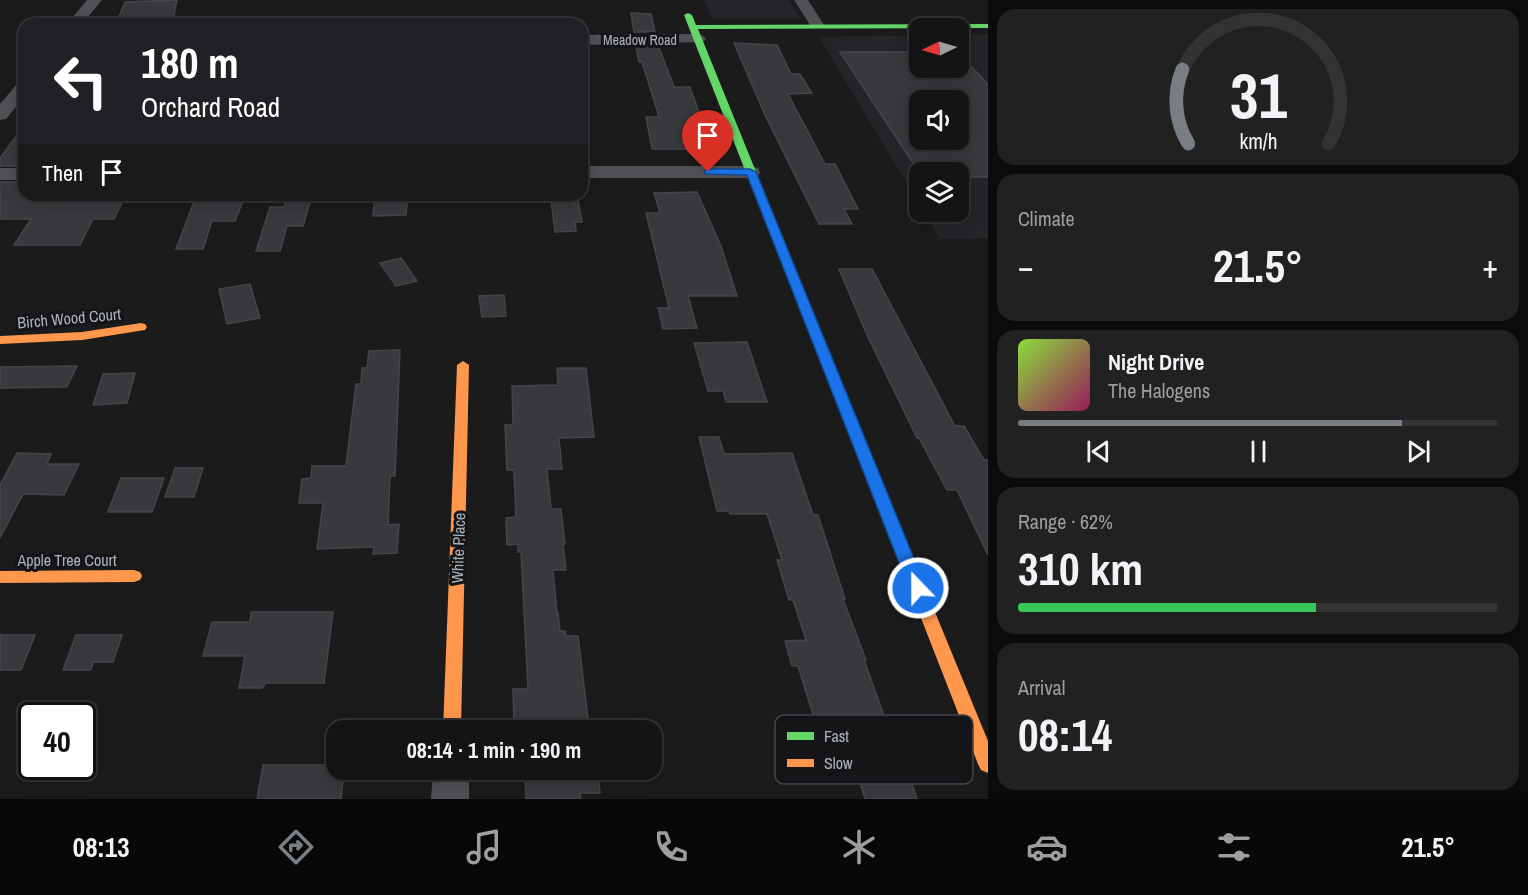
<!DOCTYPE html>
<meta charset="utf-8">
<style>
body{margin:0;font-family:"Archivo Narrow",sans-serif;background:#212122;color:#f1f3f6;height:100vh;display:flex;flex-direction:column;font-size:22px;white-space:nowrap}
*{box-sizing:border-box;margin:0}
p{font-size:20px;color:#9d9ea0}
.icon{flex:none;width:33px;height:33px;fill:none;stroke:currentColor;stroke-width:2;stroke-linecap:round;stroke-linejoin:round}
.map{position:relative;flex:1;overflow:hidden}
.drawer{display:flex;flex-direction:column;gap:9px;padding:9px;background:#0b0b0c;width:540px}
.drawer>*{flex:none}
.hud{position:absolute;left:18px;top:18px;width:570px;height:183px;border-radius:18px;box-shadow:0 3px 15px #0003,0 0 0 2px #333334;background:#202124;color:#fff;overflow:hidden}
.needle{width:39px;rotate:265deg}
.fabs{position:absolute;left:909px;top:18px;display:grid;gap:12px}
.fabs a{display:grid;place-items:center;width:60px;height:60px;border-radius:12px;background:#141415;box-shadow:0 3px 15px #0003,0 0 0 2px #333334;font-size:30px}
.speed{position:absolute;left:18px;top:702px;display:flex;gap:12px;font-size:30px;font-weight:700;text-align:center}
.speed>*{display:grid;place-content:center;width:78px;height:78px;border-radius:50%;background:#141415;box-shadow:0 3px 15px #0003,0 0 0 2px #333334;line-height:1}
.speed .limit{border:3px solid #111;border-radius:9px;background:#fff;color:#111}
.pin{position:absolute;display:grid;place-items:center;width:51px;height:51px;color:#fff;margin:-62px -26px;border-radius:50% 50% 50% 0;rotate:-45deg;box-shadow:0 0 6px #0007}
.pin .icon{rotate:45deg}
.me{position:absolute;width:66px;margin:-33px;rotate:338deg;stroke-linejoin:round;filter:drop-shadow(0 0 4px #0008)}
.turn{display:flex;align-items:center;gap:21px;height:126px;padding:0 24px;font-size:27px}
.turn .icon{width:78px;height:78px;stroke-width:2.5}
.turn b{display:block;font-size:42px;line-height:51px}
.then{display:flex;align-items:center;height:57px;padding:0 24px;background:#0003;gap:12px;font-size:22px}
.big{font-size:45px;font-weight:800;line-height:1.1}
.drawer .widget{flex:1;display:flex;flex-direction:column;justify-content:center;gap:9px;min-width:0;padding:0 21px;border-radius:18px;background:#212122}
.drawer .dial{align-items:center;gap:0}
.dial svg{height:156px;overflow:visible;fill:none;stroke:#333334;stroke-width:7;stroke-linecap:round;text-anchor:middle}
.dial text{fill:#f1f3f6;stroke:none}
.song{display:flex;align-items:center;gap:18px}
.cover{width:72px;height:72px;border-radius:9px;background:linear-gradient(135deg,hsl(90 70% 55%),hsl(330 70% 35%))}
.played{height:6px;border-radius:3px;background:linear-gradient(90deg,#797e85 80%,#333334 80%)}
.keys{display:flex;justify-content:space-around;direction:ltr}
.heat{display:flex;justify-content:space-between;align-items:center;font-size:33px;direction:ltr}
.charge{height:9px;border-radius:4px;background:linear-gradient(90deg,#34c759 62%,#333334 0)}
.trip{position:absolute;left:326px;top:720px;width:336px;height:60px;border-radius:18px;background:#141415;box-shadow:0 3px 15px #0003,0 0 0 2px #333334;font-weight:800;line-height:60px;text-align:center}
.tab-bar{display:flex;height:96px;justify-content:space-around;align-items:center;background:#080808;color:#9d9ea0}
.tab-bar .icon{width:42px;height:42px}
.tab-bar .current{color:#797e85}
.tab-bar b{font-size:27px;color:#f1f3f6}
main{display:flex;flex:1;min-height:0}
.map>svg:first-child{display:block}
.built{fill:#252529;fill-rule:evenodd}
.building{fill:#38393c;stroke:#444548;stroke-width:1.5;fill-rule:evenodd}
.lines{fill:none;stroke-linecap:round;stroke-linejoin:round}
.street{fill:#4f5155;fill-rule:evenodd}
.fast{fill:#63d668;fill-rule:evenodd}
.slow{fill:#ff974d;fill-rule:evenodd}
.route{fill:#1a73e8;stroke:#114b97;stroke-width:1.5}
.labels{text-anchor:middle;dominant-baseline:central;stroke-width:6;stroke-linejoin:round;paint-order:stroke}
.far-street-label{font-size:14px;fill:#acb3bd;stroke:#151518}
.street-label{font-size:16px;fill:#acb3bd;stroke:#151518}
.key{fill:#151518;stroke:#42444a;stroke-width:1.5}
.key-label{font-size:16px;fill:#acb3bd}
</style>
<main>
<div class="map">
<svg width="988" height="799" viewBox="0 0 988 799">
<rect width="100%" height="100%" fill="#1b1b1c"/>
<path class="built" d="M 704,0 L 789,0 L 800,19 L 712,19 Z
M 988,34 L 988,238 L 940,239 L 924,212 L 958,212 L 958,172 L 920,172 L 919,204 L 819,37 L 919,35 L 920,68 L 958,68 L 959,35 ZM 920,100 L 958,100 L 958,140 L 920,140 Z"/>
<path class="building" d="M 177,0 L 172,24 L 116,24 L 125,2 Z
M 631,13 L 651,14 L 655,32 L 634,32 Z
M 734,43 L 777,45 L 791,74 L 800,74 L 812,93 L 788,94 L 825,164 L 835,164 L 858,209 L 844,209 L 852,224 L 819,224 L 765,115 Z
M 658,45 L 674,87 L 690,87 L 712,149 L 652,149 L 646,117 L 659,117 L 658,113 L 642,62 L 639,62 L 636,46 Z
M 840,52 L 920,52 L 920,68 L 972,67 L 988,85 L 988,177 L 958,177 L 958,172 L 920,174 ZM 920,100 L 958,100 L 958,140 L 920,140 Z
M 24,126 L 24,166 L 0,166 L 0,158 Z
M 0,182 L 24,182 L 24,195 L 126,195 L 114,219 L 93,219 L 80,245 L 14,245 L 31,219 L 0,219 Z
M 697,192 L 721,246 L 737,296 L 688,296 L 697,328 L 663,329 L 658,308 L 669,308 L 646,213 L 660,213 L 654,193 Z
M 375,195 L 408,195 L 406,215 L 373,216 Z
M 554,195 L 577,195 L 582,222 L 575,222 L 576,231 L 555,232 L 551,200 L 554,200 Z
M 195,199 L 244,199 L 235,221 L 212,221 L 203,249 L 176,249 Z
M 287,199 L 311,199 L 303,226 L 287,226 L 280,251 L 256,251 L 270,207 L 284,207 Z
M 401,258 L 417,281 L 396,286 L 380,263 Z
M 839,269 L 872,269 L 955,426 L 964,426 L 984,460 L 988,460 L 988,555 L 957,490 L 947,490 L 919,438 L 917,438 L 867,335 Z
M 250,284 L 260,318 L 227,324 L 219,289 Z
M 504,295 L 506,316 L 482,317 L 479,296 Z
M 747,342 L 767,402 L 726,402 L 723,391 L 708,391 L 694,343 Z
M 400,350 L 395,476 L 390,476 L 388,525 L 399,524 L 397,553 L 373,554 L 374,547 L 317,549 L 323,503 L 299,503 L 302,479 L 311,478 L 312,466 L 346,466 L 356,384 L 361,384 L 362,368 L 367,368 L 369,351 Z
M 77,366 L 67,387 L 0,388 L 0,367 Z
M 557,368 L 586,368 L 594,437 L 559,438 L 562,469 L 547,469 L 551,509 L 561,509 L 565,544 L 563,544 L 566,570 L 553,570 L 557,613 L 558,613 L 560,631 L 565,631 L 566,636 L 578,636 L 589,727 L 514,728 L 513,689 L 528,689 L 521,552 L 518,552 L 518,544 L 507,545 L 506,518 L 516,517 L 514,470 L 507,470 L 505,425 L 513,425 L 512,386 L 558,385 Z
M 135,373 L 127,403 L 93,405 L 103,374 Z
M 699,437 L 719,437 L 724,454 L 792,453 L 813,515 L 818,515 L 845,599 L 843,599 L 866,660 L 864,660 L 899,757 L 903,757 L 917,799 L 865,799 L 846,736 L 820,737 L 798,666 L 792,666 L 785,641 L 806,640 L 793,600 L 789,600 L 777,560 L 782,560 L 767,514 L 730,514 L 729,511 L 717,511 Z
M 17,453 L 51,454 L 47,464 L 79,464 L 64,495 L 23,494 L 0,538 L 0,485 Z
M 175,468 L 203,468 L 194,497 L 165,497 Z
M 121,478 L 164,478 L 152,512 L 108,512 Z
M 251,612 L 333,612 L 324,683 L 266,683 L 262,688 L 239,688 L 245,656 L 203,656 L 212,622 L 250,622 Z
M 0,635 L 35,635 L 21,670 L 0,670 Z
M 76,635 L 122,635 L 113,662 L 93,662 L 91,670 L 63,670 Z
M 621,724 L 653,724 L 659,768 L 651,768 L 651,730 L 622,730 Z
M 263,765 L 336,765 L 336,770 L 344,770 L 341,799 L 257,799 Z
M 525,770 L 598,770 L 600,793 L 580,793 L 581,799 L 526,799 Z"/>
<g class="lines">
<path class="street" d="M 87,0 L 102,0 L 82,24 L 67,24 Z
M 794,0 L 808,0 L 824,25 L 822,28 L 812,28 Z
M 698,34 L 703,36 L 706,39 L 703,42 L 582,45 L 582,35 Z
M 24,81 L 24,97 L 6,119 L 0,120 L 0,104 L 18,83 Z
M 582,166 L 751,166 L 758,168 L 760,172 L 758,176 L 751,178 L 582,178 Z
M 0,168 L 24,168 L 24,180 L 0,180 Z
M 433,770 L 469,770 L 469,799 L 431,799 Z"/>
<path class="fast" d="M 688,13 L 692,15 L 696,25 L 988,24 L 988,28 L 698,29 L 928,595 L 926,600 L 920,601 L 914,600 L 912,595 L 684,15 Z"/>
<path class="slow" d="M 141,323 L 145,324 L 147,327 L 145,330 L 82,340 L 0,344 L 0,336 L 82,332 Z
M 463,361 L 469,365 L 461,730 L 443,730 L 457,365 Z
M 134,570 L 140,572 L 142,576 L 140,580 L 134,582 L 0,583 L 0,571 Z
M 920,589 L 926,590 L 928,595 L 988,741 L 988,773 L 981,770 L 978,764 L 912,595 L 914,590 Z"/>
</g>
<path class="route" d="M 708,169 L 750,169 L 756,172 L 926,588 L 924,593 L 918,595 L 912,593 L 909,588 L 747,175 L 705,174 L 705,170 Z"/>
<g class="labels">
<g class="far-street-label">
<text x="640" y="40">Meadow Road</text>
</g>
<g class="street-label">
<text transform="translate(69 318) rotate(-5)">Birch Wood Court</text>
<text transform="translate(458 548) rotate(-88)">White Place</text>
<text x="67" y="560">Apple Tree Court</text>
</g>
</g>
<rect x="775" y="715" width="198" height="69" rx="9" class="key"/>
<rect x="787" y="732" width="27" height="8" fill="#63d668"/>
<rect x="787" y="759" width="27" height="8" fill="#ff974d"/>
<g class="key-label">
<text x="824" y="742">Fast</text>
<text x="824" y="769">Slow</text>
</g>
</svg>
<div class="fabs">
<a><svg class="needle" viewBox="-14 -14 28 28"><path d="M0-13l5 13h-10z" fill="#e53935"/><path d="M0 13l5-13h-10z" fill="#9d9ea0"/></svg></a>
<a><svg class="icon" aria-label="sound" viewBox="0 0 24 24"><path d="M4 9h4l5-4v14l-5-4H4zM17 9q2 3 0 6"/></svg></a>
<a><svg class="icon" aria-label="layers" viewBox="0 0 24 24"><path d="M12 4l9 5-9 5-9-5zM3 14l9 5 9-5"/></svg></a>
</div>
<div class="speed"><div class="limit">40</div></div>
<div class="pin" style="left:708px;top:172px;background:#d93025"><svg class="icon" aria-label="arrive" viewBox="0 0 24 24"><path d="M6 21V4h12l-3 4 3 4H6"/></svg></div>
<svg class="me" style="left:918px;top:588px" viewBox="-20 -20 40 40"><circle r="17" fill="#1a73e8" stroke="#fff" stroke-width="3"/><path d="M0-11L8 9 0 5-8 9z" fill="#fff"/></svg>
<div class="trip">08:14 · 1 min · 190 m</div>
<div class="hud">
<div class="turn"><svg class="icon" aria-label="left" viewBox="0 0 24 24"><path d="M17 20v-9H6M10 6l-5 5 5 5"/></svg><div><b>180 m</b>Orchard Road</div></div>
<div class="then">Then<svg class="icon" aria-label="arrive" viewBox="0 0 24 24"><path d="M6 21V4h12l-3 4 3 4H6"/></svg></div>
</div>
</div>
<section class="drawer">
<div class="widget dial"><svg viewBox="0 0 100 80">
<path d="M14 69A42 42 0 1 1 86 69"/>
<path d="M14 69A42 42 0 0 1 11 31" stroke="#797e85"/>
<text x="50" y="56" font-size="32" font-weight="700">31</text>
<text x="50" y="72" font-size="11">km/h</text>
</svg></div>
<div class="widget"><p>Climate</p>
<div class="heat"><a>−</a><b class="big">21.5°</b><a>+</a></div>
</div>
<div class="widget">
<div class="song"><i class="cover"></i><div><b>Night Drive</b><p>The Halogens</p></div></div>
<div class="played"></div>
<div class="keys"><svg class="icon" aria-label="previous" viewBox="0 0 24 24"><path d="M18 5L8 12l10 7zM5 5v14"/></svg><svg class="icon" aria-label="pause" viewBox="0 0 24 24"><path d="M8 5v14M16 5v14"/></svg><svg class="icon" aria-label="next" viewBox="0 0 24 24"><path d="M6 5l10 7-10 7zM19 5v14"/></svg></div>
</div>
<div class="widget"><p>Range · 62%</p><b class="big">310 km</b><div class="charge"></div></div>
<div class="widget"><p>Arrival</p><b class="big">08:14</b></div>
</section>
</main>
<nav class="tab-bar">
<b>08:13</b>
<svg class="icon current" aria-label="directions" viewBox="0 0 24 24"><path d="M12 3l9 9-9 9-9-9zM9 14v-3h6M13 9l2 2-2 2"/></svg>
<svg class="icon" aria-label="music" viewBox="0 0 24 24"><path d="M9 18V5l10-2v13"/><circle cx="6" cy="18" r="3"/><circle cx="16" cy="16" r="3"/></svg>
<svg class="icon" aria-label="phone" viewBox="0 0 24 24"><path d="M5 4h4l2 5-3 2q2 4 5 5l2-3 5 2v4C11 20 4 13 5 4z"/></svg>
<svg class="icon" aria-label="climate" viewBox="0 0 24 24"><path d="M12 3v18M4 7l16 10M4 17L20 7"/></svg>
<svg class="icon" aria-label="car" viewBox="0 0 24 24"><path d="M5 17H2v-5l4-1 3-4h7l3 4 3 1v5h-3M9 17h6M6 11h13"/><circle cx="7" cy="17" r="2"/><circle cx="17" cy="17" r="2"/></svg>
<svg class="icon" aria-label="filters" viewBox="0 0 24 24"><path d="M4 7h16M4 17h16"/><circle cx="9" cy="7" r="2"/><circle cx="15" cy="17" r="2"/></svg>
<b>21.5°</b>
</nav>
